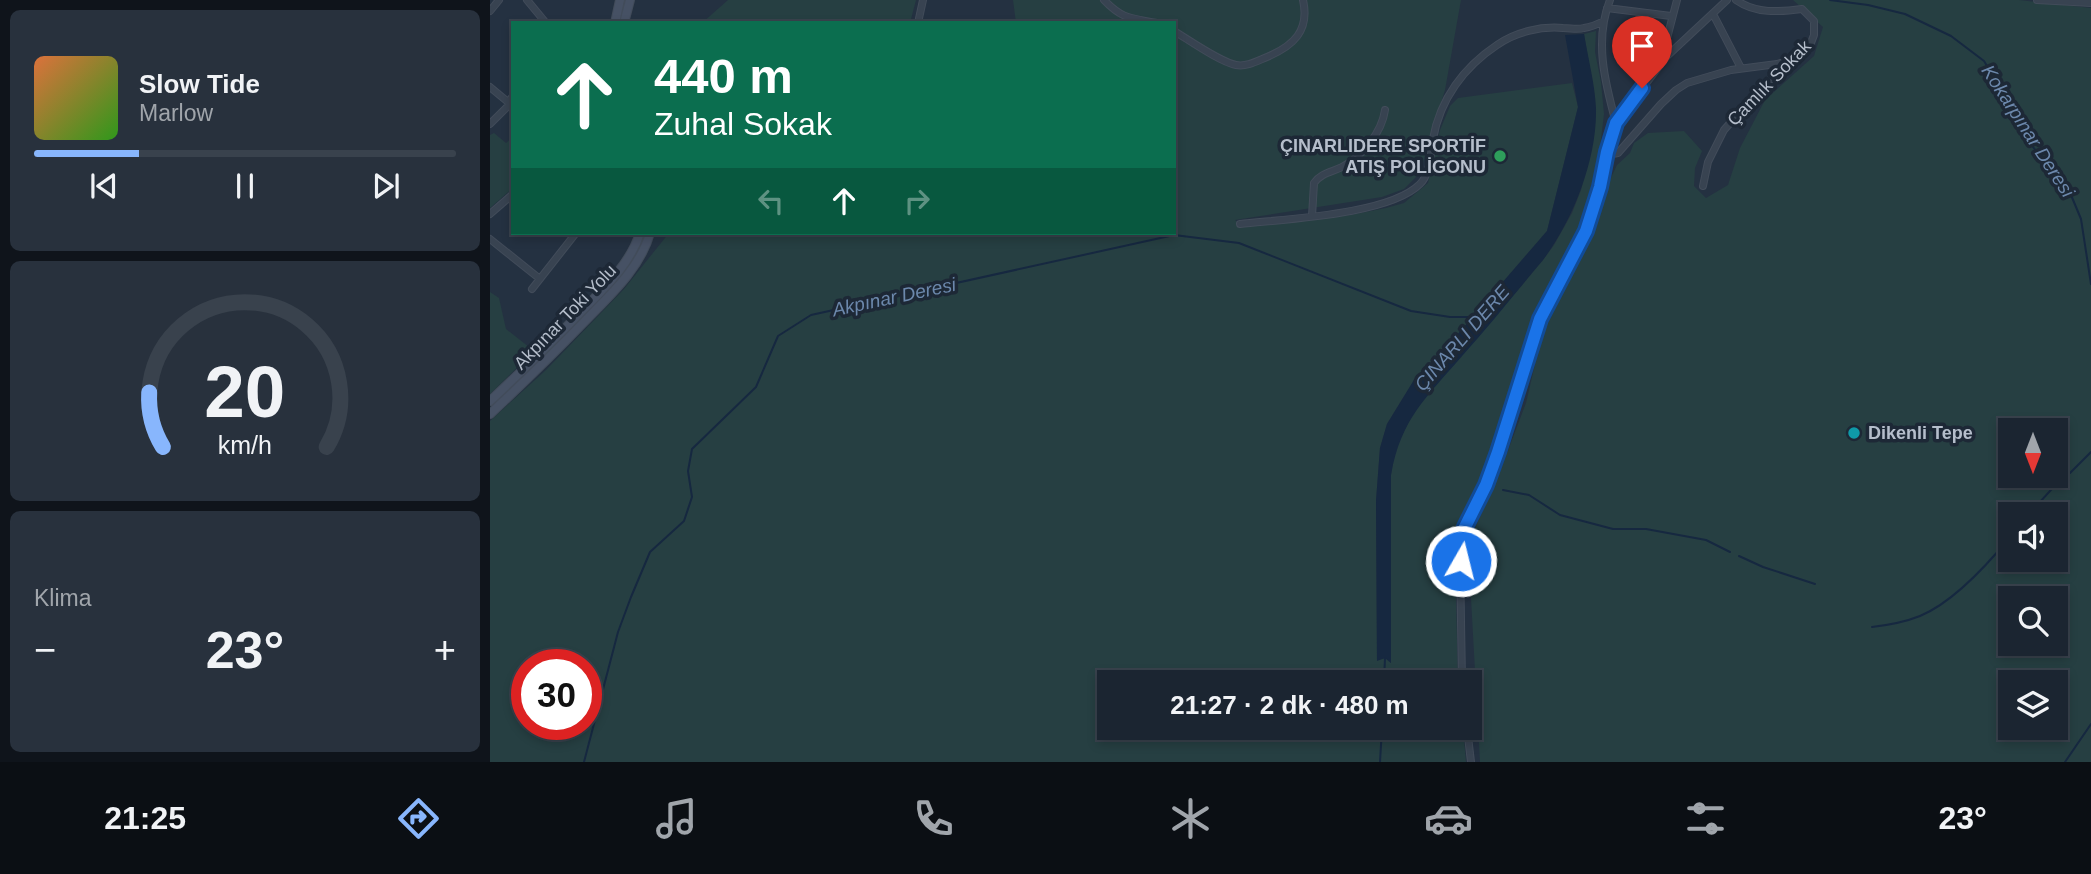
<!DOCTYPE html>
<html lang="tr">
<meta charset="utf-8">
<style>
body{margin:0;font-family:Arial,sans-serif;background:#28313d;color:#f1f3f6;height:100vh;display:flex;flex-direction:column;font-size:26px;white-space:nowrap}
*{box-sizing:border-box;margin:0}
p{font-size:23px;color:#a0a5ab}
.icon{flex:none;width:38px;height:38px;fill:none;stroke:currentColor;stroke-width:2;stroke-linecap:round;stroke-linejoin:round}
.map{position:relative;flex:1;overflow:hidden}
.side{display:flex;flex-direction:column;gap:10px;padding:10px;background:#0f141b;width:490px}
.side>*{flex:none}
.hud{position:absolute;left:21px;top:21px;width:665px;height:214px;border-radius:0px;box-shadow:0 4px 10px #0003,0 0 0 2px #39424d;background:#0b6e4f;color:#fff;overflow:hidden}
.needle{width:46px;rotate:180deg}
.controls{position:absolute;left:1508px;top:418px;display:grid;gap:14px}
.controls a{display:grid;place-items:center;width:70px;height:70px;border-radius:0px;background:#1b2531;box-shadow:0 4px 10px #0003,0 0 0 2px #39424d;font-size:35px}
.speed{position:absolute;left:21px;top:649px;display:flex;gap:14px;font-size:35px;font-weight:700;text-align:center}
.speed>*{display:grid;place-content:center;width:91px;height:91px;border-radius:50%;background:#1b2531;box-shadow:0 4px 10px #0003,0 0 0 2px #39424d;line-height:1}
.speed .limit{border:10px solid #d22;background:#fff;color:#111}
.pin{position:absolute;display:grid;place-items:center;width:60px;height:60px;color:#fff;margin:-72px -30px;border-radius:50% 50% 50% 0;rotate:-45deg;box-shadow:0 0 7px #0007}
.pin .icon{rotate:45deg}
.me{position:absolute;width:77px;margin:-38px;rotate:8deg;stroke-linejoin:round;filter:drop-shadow(0 0 5px #0008)}
.turn{display:flex;align-items:center;gap:24px;height:147px;padding:0 28px;font-size:32px}
.turn .icon{width:91px;height:91px;stroke-width:2.5}
.turn b{display:block;font-size:49px;line-height:60px}
.lanes{display:flex;align-items:center;height:66px;padding:0 28px;background:#0003;justify-content:center;gap:35px;direction:ltr}
.lanes .off{opacity:.35}
.big{font-size:52px;font-weight:700;line-height:1.1}
.side .tile{flex:1;display:flex;flex-direction:column;justify-content:center;gap:10px;min-width:0;padding:0 24px;border-radius:10px;background:#28313d}
.side .dial{align-items:center;gap:0}
.dial svg{height:182px;overflow:visible;fill:none;stroke:#39424d;stroke-width:7;stroke-linecap:round;text-anchor:middle}
.dial text{fill:#f1f3f6;stroke:none}
.song{display:flex;align-items:center;gap:21px}
.cover{width:84px;height:84px;border-radius:10px;background:linear-gradient(135deg,hsl(20 70% 55%),hsl(110 70% 35%))}
.played{height:7px;border-radius:4px;background:linear-gradient(90deg,#88b6fd 25%,#39424d 25%)}
.keys{display:flex;justify-content:space-around;direction:ltr}
.heat{display:flex;justify-content:space-between;align-items:center;font-size:38px;direction:ltr}
.trip{position:absolute;left:607px;top:670px;width:385px;height:70px;border-radius:0px;background:#1b2531;box-shadow:0 4px 10px #0003,0 0 0 2px #39424d;font-weight:700;line-height:70px;text-align:center}
.tab-bar{display:flex;height:112px;justify-content:space-around;align-items:center;background:#0b0f14;color:#a0a5ab}
.tab-bar .icon{width:49px;height:49px}
.tab-bar .active{color:#88b6fd}
.tab-bar b{font-size:32px;color:#f1f3f6}
main{display:flex;flex:1;min-height:0}
.map>svg:first-child{display:block}
.green{fill:#263f42;fill-rule:evenodd}
.water{fill:#162840}
.lines{fill:none;stroke-linecap:round;stroke-linejoin:round}
.stream{stroke:#162840;stroke-width:2}
.street-casing{stroke:#424c5a;stroke-width:8}
.secondary-casing{stroke:#424c5a;stroke-width:10}
.street{stroke:#384351;stroke-width:6}
.secondary{stroke:#465164;stroke-width:8}
.route-casing{stroke:#114b97;stroke-width:18}
.route{stroke:#1a73e8;stroke-width:12}
.leisure-dot{fill:#2e9e5b;stroke:#1d2836;stroke-width:2.5}
.culture-dot{fill:#0f9aa8;stroke:#1d2836;stroke-width:2.5}
.labels{text-anchor:middle;dominant-baseline:central;stroke-width:7;stroke-linejoin:round;paint-order:stroke}
.street-label{font-size:18px;fill:#b5becb;stroke:#1d2836}
.poi-label{font-size:18px;font-weight:bold;fill:#b5becb;stroke:#1d2836;text-anchor:end}
.water-label{font-size:19px;font-style:italic;fill:#6c88ac;stroke:#1d2836}
</style>
<main>
<section class="side">
<div class="tile">
<div class="song"><i class="cover"></i><div><b>Slow Tide</b><p>Marlow</p></div></div>
<div class="played"></div>
<div class="keys"><svg class="icon" aria-label="previous" viewBox="0 0 24 24"><path d="M18 5L8 12l10 7zM5 5v14"/></svg><svg class="icon" aria-label="pause" viewBox="0 0 24 24"><path d="M8 5v14M16 5v14"/></svg><svg class="icon" aria-label="next" viewBox="0 0 24 24"><path d="M6 5l10 7-10 7zM19 5v14"/></svg></div>
</div>
<div class="tile dial"><svg viewBox="0 0 100 80">
<path d="M14 69A42 42 0 1 1 86 69"/>
<path d="M14 69A42 42 0 0 1 8 45" stroke="#88b6fd"/>
<text x="50" y="56" font-size="32" font-weight="700">20</text>
<text x="50" y="72" font-size="11">km/h</text>
</svg></div>
<div class="tile"><p>Klima</p>
<div class="heat"><a>−</a><b class="big">23°</b><a>+</a></div>
</div>
</section>
<div class="map">
<svg width="1601" height="762" viewBox="0 0 1601 762">
<rect width="100%" height="100%" fill="#243141"/>
<path class="green" d="M 238,0 L 426,0 L 420,23 L 212,23 Z
M 523,0 L 971,0 L 955,90 L 930,173 L 914,189 L 892,197 L 745,220 L 754,227 L 860,215 L 896,208 L 914,203 L 938,183 L 950,130 L 960,106 L 968,98 L 1082,83 L 1088,107 L 1057,231 L 961,342 L 924,380 L 897,424 L 890,448 L 886,501 L 887,660 L 895,658 L 901,663 L 901,475 L 905,449 L 926,407 L 972,356 L 1053,260 L 1064,245 L 1082,213 L 1091,190 L 1101,147 L 1106,111 L 1104,92 L 1094,34 L 1106,31 L 1105,52 L 1111,82 L 1114,114 L 1104,198 L 1092,226 L 1047,315 L 1002,453 L 988,494 L 969,531 L 965,556 L 968,682 L 620,682 L 620,728 L 973,728 L 976,762 L 0,762 L 0,421 L 56,370 L 134,289 L 179,233 L 684,233 L 684,23 L 526,23 ZM 37,665 L 96,665 L 96,724 L 37,724 Z
M 1303,0 L 1529,0 L 1601,8 L 1601,762 L 990,762 L 978,544 L 1009,474 L 1036,403 L 1052,334 L 1096,247 L 1117,186 L 1127,165 L 1140,153 L 1144,143 L 1158,133 L 1194,131 L 1212,151 L 1205,168 L 1204,186 L 1216,198 L 1238,185 L 1250,148 L 1275,100 L 1324,56 L 1333,27 ZM 1521,430 L 1566,430 L 1566,476 L 1521,476 ZM 1521,514 L 1566,514 L 1566,560 L 1521,560 ZM 1521,598 L 1566,598 L 1566,644 L 1521,644 ZM 1521,682 L 1566,682 L 1566,728 L 1521,728 Z
M 4,133 L 16,143 L 23,137 L 23,188 L 0,208 L 0,135 Z
M 0,292 L 9,298 L 16,329 L 44,351 L 0,394 Z"/>
<path class="water" d="M 1094,34 C 1098,58 1105,84 1106,109 C 1107,160 1083,220 1053,260 C 1026,292 1000,325 972,356 C 937,397 911,418 901,475 L 901,663 L 895,658 L 887,661 L 886,501 L 890,448 L 897,424 L 924,380 L 961,342 L 1057,231 L 1088,107 L 1075,35 Z"/>
<g class="lines">
<path class="stream" d="M 1340,0 L 1378,5 L 1415,14 L 1461,36 L 1494,61 L 1531,122 L 1543,147 L 1581,195 L 1591,219 L 1601,284
M 1580,473 L 1601,452
M 1013,490 L 1039,495 L 1070,515 L 1123,529 L 1156,529 L 1216,540 L 1240,552
M 1539,514 L 1570,480
M 1249,556 L 1273,567 L 1325,584
M 1382,627 C 1399,625 1415,622 1430,616 C 1464,602 1498,564 1521,536
M 894,682 L 895,658
M 94,762 L 128,632 L 141,597 L 160,552 L 194,521 L 202,497 L 198,471 L 202,449 L 266,387 L 288,336 L 321,315 L 684,235 L 749,243 L 921,311 L 960,317 L 984,317
M 890,762 L 892,728
M 1575,762 L 1601,724"/>
<defs>
<path id="street" d="M 37,0 L 56,23
M 614,0 C 633,20 642,18 667,23
M 1120,0 C 1104,40 1115,83 1126,123
M 1547,0 L 1601,3
M 1117,8 L 1181,16
M 0,11 L 9,0
M 1223,14 L 1251,68
M 428,23 L 433,0
M 684,31 C 699,40 730,62 746,65 C 757,67 767,61 777,57 C 803,46 820,31 813,0
M 1176,57 L 1176,42 L 1187,0
M 0,87 L 18,102 L 23,96
M 0,124 L 20,104
M 1117,155 L 1128,153 L 1171,104 L 1186,90 L 1197,83 L 1241,70 L 1287,64 L 1302,60
M 1213,186 L 1218,162 L 1234,130 L 1272,87 L 1321,43 L 1324,35 L 1324,21 L 1312,9 C 1289,12 1266,14 1246,0
M 0,214 L 23,194
M 822,216 L 824,183 C 831,173 842,172 852,167 C 872,157 892,132 895,110
M 750,224 C 794,219 899,215 930,184 C 941,173 940,154 943,139 C 950,99 974,67 1007,45 C 1025,32 1051,26 1073,28 C 1081,28 1087,30 1094,28 C 1101,27 1108,24 1114,21
M 0,239 L 50,279
M 42,289 L 86,233
M 972,682 L 970,561 L 972,539 L 975,527 L 996,485 L 1008,452 L 1050,319 L 1096,231 L 1110,187 L 1117,152 L 1126,123 L 1176,57 L 1237,0
M 977,728 L 981,762"/>
<path id="secondary" d="M 125,23 L 130,0
M 134,23 L 140,0
M 0,401 C 30,373 60,344 89,314 C 112,290 140,265 150,233
M 0,414 C 32,384 63,354 93,323 C 118,297 150,269 160,233"/>
</defs>
<use href="#street" class="street-casing"/>
<use href="#secondary" class="secondary-casing"/>
<use href="#street" class="street"/>
<use href="#secondary" class="secondary"/>
</g>
<g class="lines">
<defs>
<path id="route" d="M 971,561 L 971,549 L 975,527 L 996,485 L 1008,452 L 1050,319 L 1096,231 L 1110,187 L 1117,152 L 1126,123 L 1152,88"/>
</defs>
<use href="#route" class="route-casing"/>
<use href="#route" class="route"/>
</g>
<circle class="leisure-dot" cx="1010" cy="156" r="7"/>
<circle class="culture-dot" cx="1364" cy="433" r="7"/>
<g class="labels">
<g class="street-label">
<text transform="translate(1279 83) rotate(-46)">Çamlık Sokak</text>
<text transform="translate(75 317) rotate(-46)">Akpınar Toki Yolu</text>
</g>
<g class="poi-label">
<text x="996" y="146">ÇINARLIDERE SPORTİF<tspan x="996" dy="21">ATIŞ POLİGONU</tspan></text>
<text x="1378" y="433" text-anchor="start">Dikenli Tepe</text>
</g>
<g class="water-label">
<text transform="translate(1538 131) rotate(57)">Kokarpınar Deresi</text>
<text transform="translate(404 297) rotate(-12)">Akpınar Deresi</text>
<text transform="translate(972 338) rotate(-49)">ÇINARLI DERE</text>
</g>
</g>
</svg>
<div class="controls">
<a><svg class="needle" viewBox="-14 -14 28 28"><path d="M0-13l5 13h-10z" fill="#e53935"/><path d="M0 13l5-13h-10z" fill="#a0a5ab"/></svg></a>
<a><svg class="icon" aria-label="sound" viewBox="0 0 24 24"><path d="M4 9h4l5-4v14l-5-4H4zM17 9q2 3 0 6"/></svg></a>
<a><svg class="icon" aria-label="search" viewBox="0 0 24 24"><circle cx="10" cy="10" r="6"/><path d="M15 15l6 6"/></svg></a>
<a><svg class="icon" aria-label="layers" viewBox="0 0 24 24"><path d="M12 4l9 5-9 5-9-5zM3 14l9 5 9-5"/></svg></a>
</div>
<div class="speed"><div class="limit">30</div></div>
<div class="pin" style="left:1152px;top:88px;background:#d93025"><svg class="icon" aria-label="arrive" viewBox="0 0 24 24"><path d="M6 21V4h12l-3 4 3 4H6"/></svg></div>
<svg class="me" style="left:971px;top:561px" viewBox="-20 -20 40 40"><circle r="17" fill="#1a73e8" stroke="#fff" stroke-width="3"/><path d="M0-11L8 9 0 5-8 9z" fill="#fff"/></svg>
<div class="trip">21:27 · 2 dk · 480 m</div>
<div class="hud">
<div class="turn"><svg class="icon" aria-label="ahead" viewBox="0 0 24 24"><path d="M12 20V5M6 11l6-6 6 6"/></svg><div><b>440 m</b>Zuhal Sokak</div></div>
<div class="lanes"><svg class="icon off" aria-label="left" viewBox="0 0 24 24"><path d="M17 20v-9H6M10 6l-5 5 5 5"/></svg><svg class="icon" aria-label="ahead" viewBox="0 0 24 24"><path d="M12 20V5M6 11l6-6 6 6"/></svg><svg class="icon off" aria-label="right" viewBox="0 0 24 24"><path d="M7 20v-9h11M14 6l5 5-5 5"/></svg></div>
</div>
</div>
</main>
<nav class="tab-bar">
<b>21:25</b>
<svg class="icon active" aria-label="directions" viewBox="0 0 24 24"><path d="M12 3l9 9-9 9-9-9zM9 14v-3h6M13 9l2 2-2 2"/></svg>
<svg class="icon" aria-label="music" viewBox="0 0 24 24"><path d="M9 18V5l10-2v13"/><circle cx="6" cy="18" r="3"/><circle cx="16" cy="16" r="3"/></svg>
<svg class="icon" aria-label="phone" viewBox="0 0 24 24"><path d="M5 4h4l2 5-3 2q2 4 5 5l2-3 5 2v4C11 20 4 13 5 4z"/></svg>
<svg class="icon" aria-label="climate" viewBox="0 0 24 24"><path d="M12 3v18M4 7l16 10M4 17L20 7"/></svg>
<svg class="icon" aria-label="car" viewBox="0 0 24 24"><path d="M5 17H2v-5l4-1 3-4h7l3 4 3 1v5h-3M9 17h6M6 11h13"/><circle cx="7" cy="17" r="2"/><circle cx="17" cy="17" r="2"/></svg>
<svg class="icon" aria-label="filters" viewBox="0 0 24 24"><path d="M4 7h16M4 17h16"/><circle cx="9" cy="7" r="2"/><circle cx="15" cy="17" r="2"/></svg>
<b>23°</b>
</nav>
